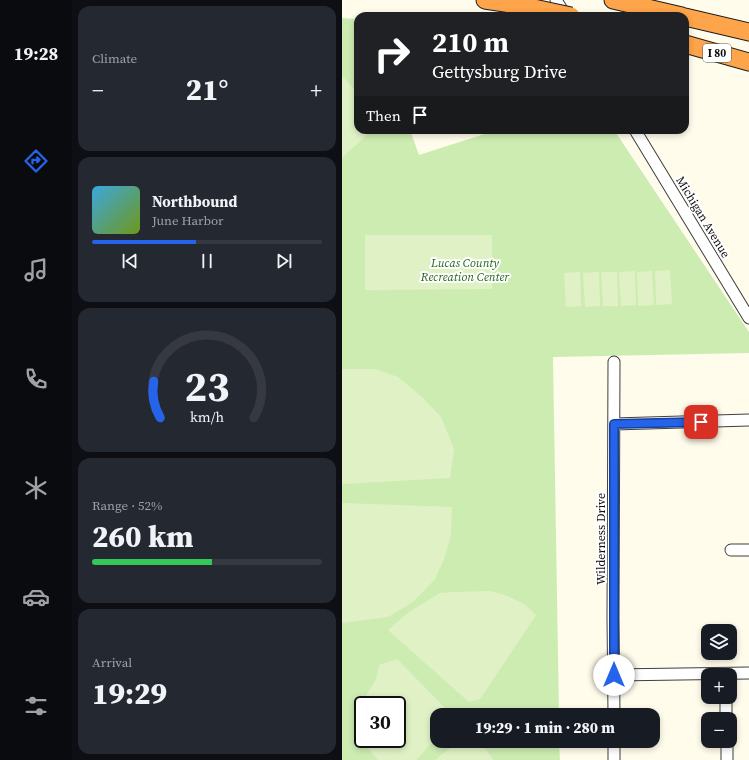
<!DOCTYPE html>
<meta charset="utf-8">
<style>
body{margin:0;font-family:"Source Serif 4",serif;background:#242831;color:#f1f3f6;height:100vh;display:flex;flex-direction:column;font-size:15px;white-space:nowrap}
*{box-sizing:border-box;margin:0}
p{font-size:13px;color:#9ea1a6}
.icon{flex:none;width:22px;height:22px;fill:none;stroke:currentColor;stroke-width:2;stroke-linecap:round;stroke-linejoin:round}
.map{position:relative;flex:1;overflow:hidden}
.drawer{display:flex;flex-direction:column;gap:6px;padding:6px;background:#0d0f14;width:270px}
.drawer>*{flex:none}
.hud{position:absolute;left:12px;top:12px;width:335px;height:122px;border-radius:12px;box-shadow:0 2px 6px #0003;background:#202124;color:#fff;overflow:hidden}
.fabs{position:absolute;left:359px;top:624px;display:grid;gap:8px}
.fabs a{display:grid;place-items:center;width:36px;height:36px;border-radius:8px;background:#171b24;box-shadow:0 2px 6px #0003;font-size:20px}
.speed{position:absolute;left:12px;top:696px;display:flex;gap:8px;font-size:20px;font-weight:700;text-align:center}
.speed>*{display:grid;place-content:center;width:52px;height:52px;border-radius:50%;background:#171b24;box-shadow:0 2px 6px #0003;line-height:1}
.speed .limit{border:2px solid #111;border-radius:6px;background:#fff;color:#111}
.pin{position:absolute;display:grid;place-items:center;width:34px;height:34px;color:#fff;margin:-17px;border-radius:8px;box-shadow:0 2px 6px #0006}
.me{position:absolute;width:44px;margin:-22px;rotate:0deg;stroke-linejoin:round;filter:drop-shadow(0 0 3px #0008)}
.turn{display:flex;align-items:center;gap:14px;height:84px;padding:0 12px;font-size:18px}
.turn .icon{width:52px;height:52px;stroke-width:2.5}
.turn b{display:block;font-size:28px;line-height:34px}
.then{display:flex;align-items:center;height:38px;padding:0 12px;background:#0003;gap:8px;font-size:15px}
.big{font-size:30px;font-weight:800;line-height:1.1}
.drawer .tile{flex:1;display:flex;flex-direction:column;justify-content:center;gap:6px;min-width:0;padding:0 14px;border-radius:12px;background:#242831}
.drawer .dial{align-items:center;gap:0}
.dial svg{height:104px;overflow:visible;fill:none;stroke:#363941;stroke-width:7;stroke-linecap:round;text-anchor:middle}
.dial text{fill:#f1f3f6;stroke:none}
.song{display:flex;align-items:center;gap:12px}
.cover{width:48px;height:48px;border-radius:6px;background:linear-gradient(135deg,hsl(200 70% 55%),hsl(80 70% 35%))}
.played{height:4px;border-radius:2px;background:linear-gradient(90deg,#2563eb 45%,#363941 45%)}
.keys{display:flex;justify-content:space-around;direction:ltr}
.heat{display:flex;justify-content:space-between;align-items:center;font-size:22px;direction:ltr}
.charge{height:6px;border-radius:3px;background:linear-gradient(90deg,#34c759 52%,#363941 0)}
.trip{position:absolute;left:88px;top:708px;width:230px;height:40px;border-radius:12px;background:#171b24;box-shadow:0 2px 6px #0003;font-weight:800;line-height:40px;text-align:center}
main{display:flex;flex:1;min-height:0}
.dock{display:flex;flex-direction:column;width:72px;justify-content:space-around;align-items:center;background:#090b0e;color:#9ea1a6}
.dock .icon{width:28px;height:28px}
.dock .on{color:#2563eb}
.dock b{font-size:18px;color:#f1f3f6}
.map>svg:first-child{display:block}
.green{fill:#cdecb2;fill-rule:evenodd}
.pitch{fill:#e0f2c5}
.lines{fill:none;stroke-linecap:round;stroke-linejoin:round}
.minor-casing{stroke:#3f3f3f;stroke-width:13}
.highway-casing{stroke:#1d1d1d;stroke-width:19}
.minor{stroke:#fff;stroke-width:11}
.highway{stroke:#fea44a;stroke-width:17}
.highway-bridge-casing{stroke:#1d1d1d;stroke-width:19;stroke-linecap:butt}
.highway-bridge{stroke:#fea44a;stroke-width:17}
.route-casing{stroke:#184099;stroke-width:10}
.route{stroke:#2563eb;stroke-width:7}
.labels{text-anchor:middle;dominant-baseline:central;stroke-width:4;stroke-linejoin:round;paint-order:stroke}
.shield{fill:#fff;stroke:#555;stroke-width:1}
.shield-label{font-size:11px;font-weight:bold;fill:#0c0c0c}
.street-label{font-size:12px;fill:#0c0c0c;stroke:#fff}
.park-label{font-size:12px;font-style:italic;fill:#256719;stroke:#fff}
</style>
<main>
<nav class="dock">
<b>19:28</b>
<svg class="icon on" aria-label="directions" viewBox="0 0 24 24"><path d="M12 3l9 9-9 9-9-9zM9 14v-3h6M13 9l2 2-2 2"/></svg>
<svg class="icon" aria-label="music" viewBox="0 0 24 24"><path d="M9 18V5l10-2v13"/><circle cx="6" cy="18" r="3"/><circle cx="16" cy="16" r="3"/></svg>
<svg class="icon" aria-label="phone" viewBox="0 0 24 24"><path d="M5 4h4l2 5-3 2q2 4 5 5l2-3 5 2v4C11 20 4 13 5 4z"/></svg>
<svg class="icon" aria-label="climate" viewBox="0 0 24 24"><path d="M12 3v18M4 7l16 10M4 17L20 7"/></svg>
<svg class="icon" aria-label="car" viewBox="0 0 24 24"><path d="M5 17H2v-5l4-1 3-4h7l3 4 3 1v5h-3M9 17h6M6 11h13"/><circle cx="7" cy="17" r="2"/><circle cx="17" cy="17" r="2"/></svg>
<svg class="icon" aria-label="filters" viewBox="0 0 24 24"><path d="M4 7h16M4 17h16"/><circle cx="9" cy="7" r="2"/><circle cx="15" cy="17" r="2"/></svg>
</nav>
<section class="drawer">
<div class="tile"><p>Climate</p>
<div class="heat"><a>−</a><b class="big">21°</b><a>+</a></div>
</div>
<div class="tile">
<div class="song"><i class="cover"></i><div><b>Northbound</b><p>June Harbor</p></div></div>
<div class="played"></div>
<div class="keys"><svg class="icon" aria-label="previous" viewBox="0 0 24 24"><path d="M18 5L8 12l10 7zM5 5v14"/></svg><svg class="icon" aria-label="pause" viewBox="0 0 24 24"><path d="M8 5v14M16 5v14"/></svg><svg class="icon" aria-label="next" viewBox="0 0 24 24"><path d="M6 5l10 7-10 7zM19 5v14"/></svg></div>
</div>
<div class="tile dial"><svg viewBox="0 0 100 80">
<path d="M14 69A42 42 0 1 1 86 69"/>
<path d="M14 69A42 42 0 0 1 9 41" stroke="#2563eb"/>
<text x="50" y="56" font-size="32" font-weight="700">23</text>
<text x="50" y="72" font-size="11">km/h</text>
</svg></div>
<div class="tile"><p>Range · 52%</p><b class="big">260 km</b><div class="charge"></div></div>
<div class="tile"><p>Arrival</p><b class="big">19:29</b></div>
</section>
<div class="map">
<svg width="407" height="760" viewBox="0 0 407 760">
<rect width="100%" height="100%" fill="#fffceb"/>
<path class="green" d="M 0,18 L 16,19 L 16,130 L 68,130 L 77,155 L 155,130 L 272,130 L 407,332 L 407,353 L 211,357 L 217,715 L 95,715 L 95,741 L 217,741 L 218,760 L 0,760 ZM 21,705 L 55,705 L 55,739 L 21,739 Z"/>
<path class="pitch" d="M 0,76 L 16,93 L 16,130 L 30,130 L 0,158 Z
M 23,235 L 150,235 L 150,289 L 23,290 Z
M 328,270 L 330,304 L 314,305 L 313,271 Z
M 293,271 L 294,305 L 279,306 L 277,272 Z
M 310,271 L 312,305 L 296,306 L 295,272 Z
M 238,272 L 239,306 L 224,307 L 222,273 Z
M 257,272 L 258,306 L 243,307 L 241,273 Z
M 259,272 L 275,272 L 276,306 L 261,306 Z
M 0,369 L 33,369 L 56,377 L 80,397 L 99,417 L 112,449 L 108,478 L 1,484 L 0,483 Z
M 0,503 L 110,507 L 109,535 L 102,559 L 93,579 L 71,602 L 46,617 L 0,623 Z
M 148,591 L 163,595 L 182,604 L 194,615 L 138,699 L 127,702 L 46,630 L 67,612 L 98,593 L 112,592 Z
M 55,659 L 110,715 L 95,715 L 95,737 L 74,760 L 37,760 L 30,754 L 25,746 L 23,739 L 55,739 L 55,705 L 21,705 L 21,729 C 19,720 19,709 22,700 C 24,694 28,689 32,683 C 35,678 36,671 37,665 Z
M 117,741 L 138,741 L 151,760 L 93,760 Z"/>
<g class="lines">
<defs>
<path id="minor" d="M 214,0 L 224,16
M 293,130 L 407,318
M 272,424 L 407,420
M 389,550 L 407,550
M 272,675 L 407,673
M 384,697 L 384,719
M 272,715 L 271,618 L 272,362
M 272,741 L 272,760
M 385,741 L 385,760"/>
<path id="highway" d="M 143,0 L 187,7
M 271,0 L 340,16
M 343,17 L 407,32
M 343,44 L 407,62"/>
</defs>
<use href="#minor" class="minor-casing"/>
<use href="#highway" class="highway-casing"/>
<use href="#minor" class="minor"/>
<use href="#highway" class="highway"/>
<defs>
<path id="highway-bridge" d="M 187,7 L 229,16"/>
</defs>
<use href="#highway-bridge" class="highway-bridge-casing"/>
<use href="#highway-bridge" class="highway-bridge"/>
</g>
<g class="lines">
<defs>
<path id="route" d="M 272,675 L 272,424 L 359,422"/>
</defs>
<use href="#route" class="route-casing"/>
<use href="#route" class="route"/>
</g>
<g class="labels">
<rect class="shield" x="361" y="44" width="28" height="18" rx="3"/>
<g class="shield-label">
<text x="375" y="53">I 80</text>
</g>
<g class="street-label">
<text transform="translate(361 217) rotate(59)">Michigan Avenue</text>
<text transform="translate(259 539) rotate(-90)">Wilderness Drive</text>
</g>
<g class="park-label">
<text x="123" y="263">Lucas County<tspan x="123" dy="14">Recreation Center</tspan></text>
</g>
</g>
</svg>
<div class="fabs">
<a><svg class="icon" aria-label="layers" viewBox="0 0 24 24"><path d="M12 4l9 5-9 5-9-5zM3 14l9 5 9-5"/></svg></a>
<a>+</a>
<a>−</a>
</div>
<div class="speed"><div class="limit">30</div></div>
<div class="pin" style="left:359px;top:422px;background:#d93025"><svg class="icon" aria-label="arrive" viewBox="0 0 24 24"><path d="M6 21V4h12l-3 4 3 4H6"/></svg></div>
<svg class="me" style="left:272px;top:675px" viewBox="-20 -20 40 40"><circle r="19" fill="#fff"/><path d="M0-13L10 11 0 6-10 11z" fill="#2563eb"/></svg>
<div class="trip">19:29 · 1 min · 280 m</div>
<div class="hud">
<div class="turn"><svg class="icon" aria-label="right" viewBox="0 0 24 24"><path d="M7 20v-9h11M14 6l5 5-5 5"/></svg><div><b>210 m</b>Gettysburg Drive</div></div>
<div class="then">Then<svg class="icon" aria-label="arrive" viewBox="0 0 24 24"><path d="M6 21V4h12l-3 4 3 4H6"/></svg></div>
</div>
</div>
</main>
